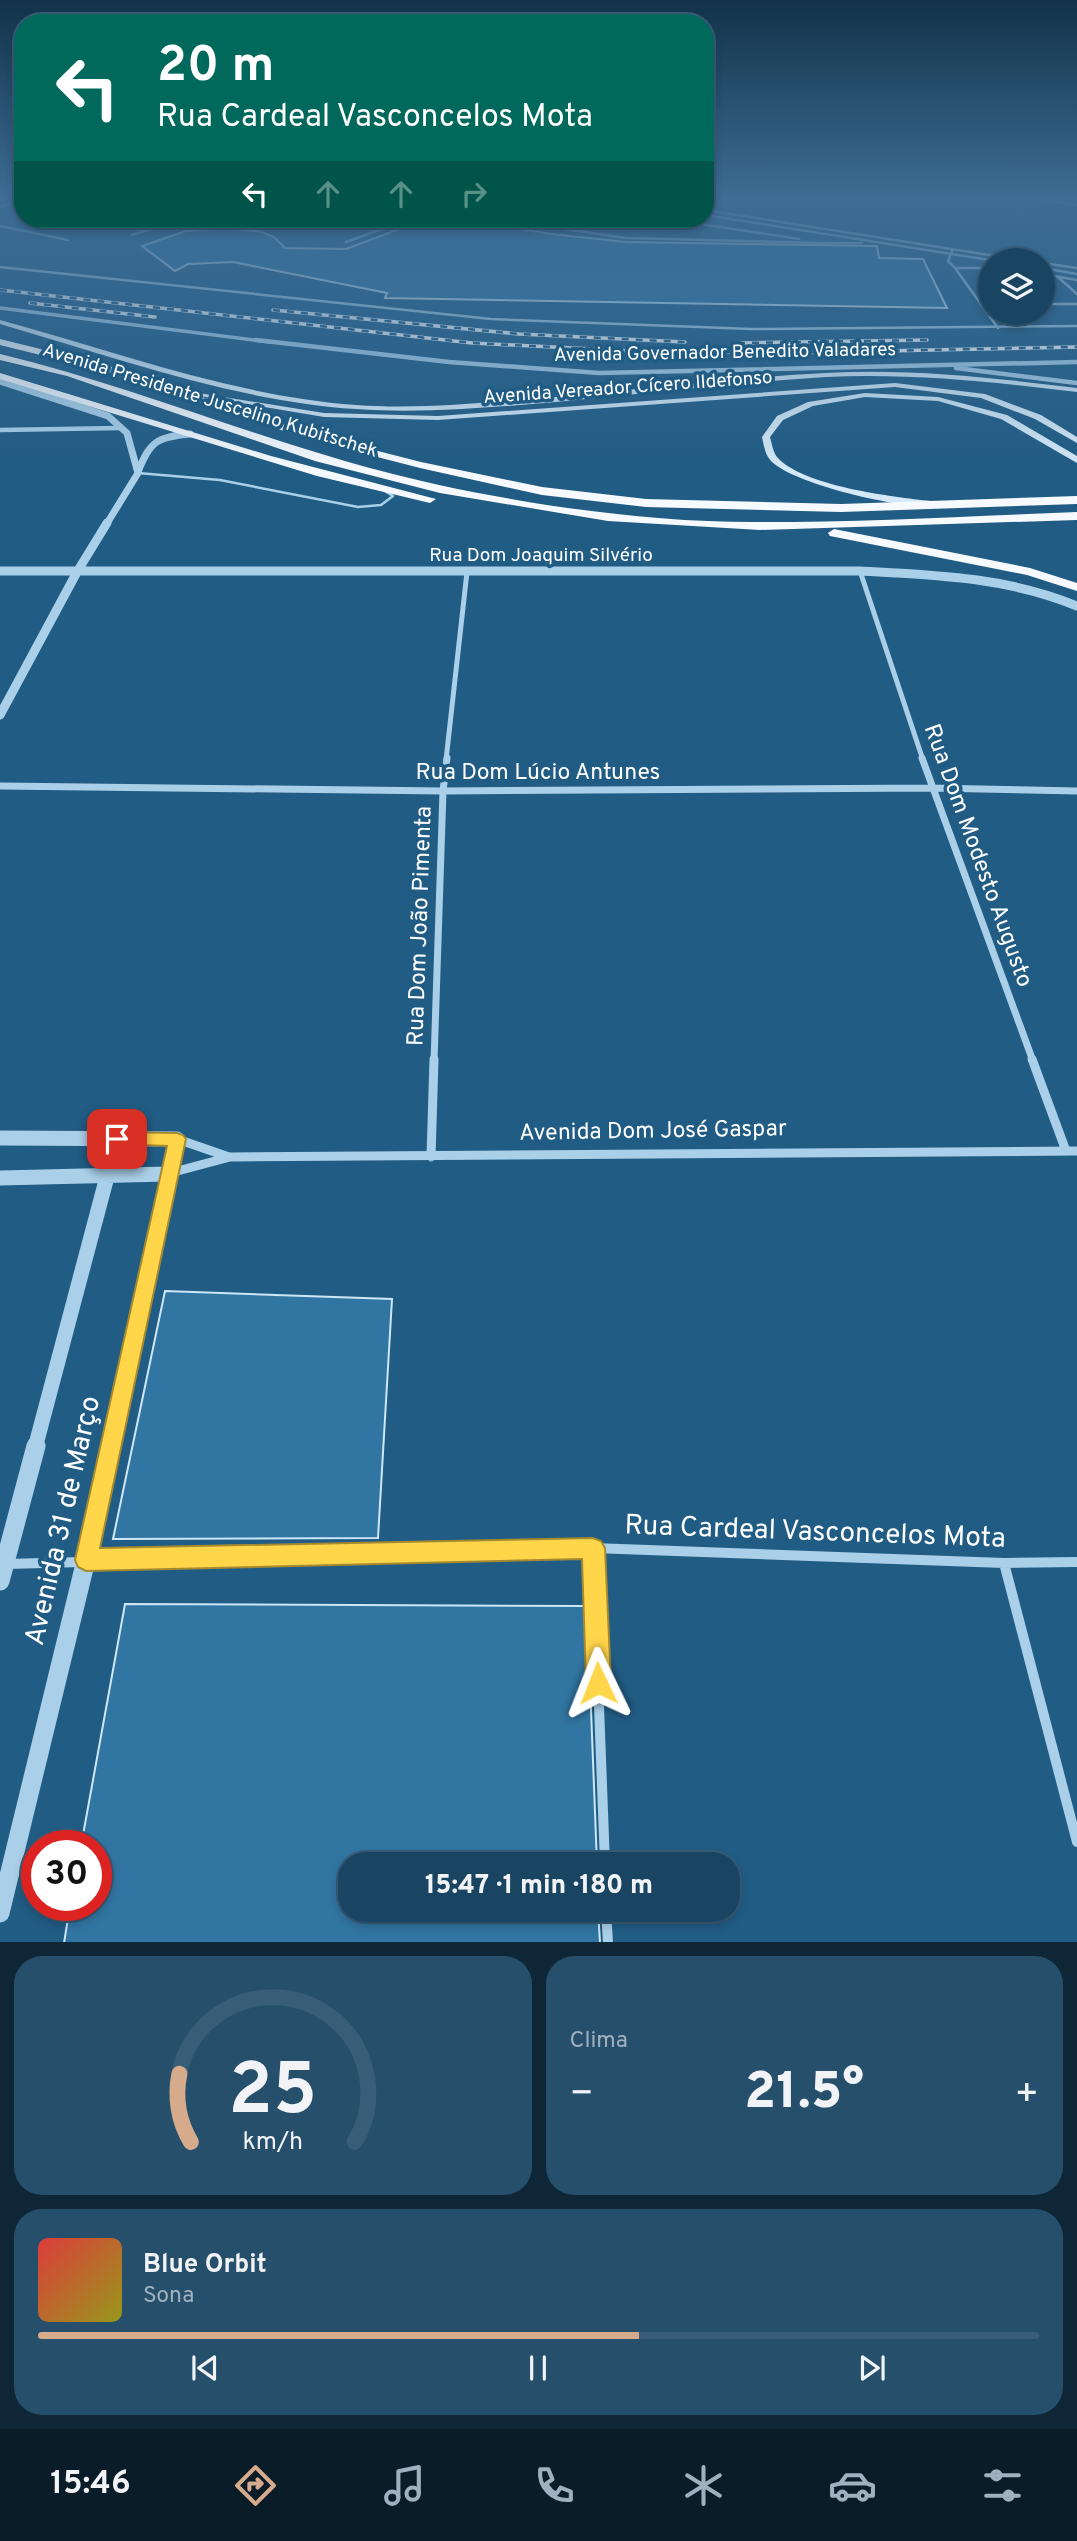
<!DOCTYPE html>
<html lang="pt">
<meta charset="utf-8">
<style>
body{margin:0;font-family:Overpass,sans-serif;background:#264f6c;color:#f1f3f6;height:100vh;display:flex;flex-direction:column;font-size:26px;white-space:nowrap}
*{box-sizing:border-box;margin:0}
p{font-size:23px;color:#9fb1be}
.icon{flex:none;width:38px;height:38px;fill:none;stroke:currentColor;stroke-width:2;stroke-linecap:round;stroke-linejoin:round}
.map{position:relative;height:1942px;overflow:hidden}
.sheet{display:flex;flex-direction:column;gap:14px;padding:14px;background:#0e2636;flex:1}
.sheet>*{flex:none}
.banner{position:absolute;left:14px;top:14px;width:700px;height:214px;border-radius:28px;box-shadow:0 4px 10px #0003,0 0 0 2px #375d78;background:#00695c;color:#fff;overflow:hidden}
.tools{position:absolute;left:978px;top:248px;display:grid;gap:14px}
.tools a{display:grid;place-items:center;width:77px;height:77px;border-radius:50%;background:#194563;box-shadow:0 4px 10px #0003,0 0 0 2px #375d78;font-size:35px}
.speed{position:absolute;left:21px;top:1830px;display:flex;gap:14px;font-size:35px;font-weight:700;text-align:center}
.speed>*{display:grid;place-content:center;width:91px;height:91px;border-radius:50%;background:#194563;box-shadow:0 4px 10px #0003,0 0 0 2px #375d78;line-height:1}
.speed .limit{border:10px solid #d22;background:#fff;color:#111}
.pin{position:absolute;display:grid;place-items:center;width:60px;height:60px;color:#fff;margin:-30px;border-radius:14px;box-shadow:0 4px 10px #0006}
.me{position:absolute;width:77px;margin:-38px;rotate:358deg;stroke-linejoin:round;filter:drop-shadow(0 0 5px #0008)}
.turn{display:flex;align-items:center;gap:24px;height:147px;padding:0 28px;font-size:32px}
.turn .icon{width:91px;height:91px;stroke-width:2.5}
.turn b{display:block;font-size:49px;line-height:60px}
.lanes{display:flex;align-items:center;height:66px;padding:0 28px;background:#0003;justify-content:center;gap:35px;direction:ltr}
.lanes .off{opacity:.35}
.big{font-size:52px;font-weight:800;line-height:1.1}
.sheet .card{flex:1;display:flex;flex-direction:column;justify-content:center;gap:10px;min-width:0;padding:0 24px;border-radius:28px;background:#264f6c}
.sheet .dial{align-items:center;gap:0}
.dial svg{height:182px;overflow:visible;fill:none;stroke:#375d78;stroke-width:7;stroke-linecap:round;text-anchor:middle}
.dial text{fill:#f1f3f6;stroke:none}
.song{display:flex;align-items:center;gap:21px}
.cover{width:84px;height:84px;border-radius:10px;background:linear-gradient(135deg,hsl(0 70% 55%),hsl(60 70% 35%))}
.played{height:7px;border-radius:4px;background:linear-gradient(90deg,#d6ab8b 60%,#375d78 60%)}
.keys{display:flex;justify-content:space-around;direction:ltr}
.heat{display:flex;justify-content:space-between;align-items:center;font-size:38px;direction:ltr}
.sheet .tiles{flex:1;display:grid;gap:14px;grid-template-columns:1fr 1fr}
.card:last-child{grid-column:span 2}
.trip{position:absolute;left:338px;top:1852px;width:402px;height:70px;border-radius:28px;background:#194563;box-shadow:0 4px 10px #0003,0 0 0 2px #375d78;font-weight:800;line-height:70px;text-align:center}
.tab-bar{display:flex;height:112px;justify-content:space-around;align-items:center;background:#0a1c28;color:#9fb1be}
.tab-bar .icon{width:49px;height:49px}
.tab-bar .on{color:#d6ab8b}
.tab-bar b{font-size:32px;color:#f1f3f6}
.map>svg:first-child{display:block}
.building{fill:#3175a2;stroke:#cee7f7;stroke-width:2}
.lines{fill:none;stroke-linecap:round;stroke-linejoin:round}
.service{stroke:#aad0e9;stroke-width:2.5}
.minor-far5{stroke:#aad0e9;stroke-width:3.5}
.minor-far4{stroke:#aad0e9;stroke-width:4.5}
.minor-far3{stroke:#aad0e9;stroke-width:5}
.minor-far2{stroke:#aad0e9;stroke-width:7}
.minor-far1{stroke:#aad0e9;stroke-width:9}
.minor{stroke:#aad0e9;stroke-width:10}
.tertiary-far3{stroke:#aad0e9;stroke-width:7}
.tertiary-far2{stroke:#aad0e9;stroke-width:9}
.tertiary-far1{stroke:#aad0e9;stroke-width:15}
.tertiary{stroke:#aad0e9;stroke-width:19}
.secondary{fill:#d4e9f7;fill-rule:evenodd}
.trunk{fill:#f6fafe;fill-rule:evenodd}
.rail-casing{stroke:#fff;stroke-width:3.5}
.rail{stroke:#215c84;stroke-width:2.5;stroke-dasharray:7;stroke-linecap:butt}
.route{fill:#ffd54a;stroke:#a68a30;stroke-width:2}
.labels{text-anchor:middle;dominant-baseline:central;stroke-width:7;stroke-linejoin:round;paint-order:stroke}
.far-street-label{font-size:19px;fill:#fff;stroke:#215c84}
.street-label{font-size:23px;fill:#fff;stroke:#215c84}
.near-street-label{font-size:28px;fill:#fff;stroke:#215c84}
</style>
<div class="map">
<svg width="1077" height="1943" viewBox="0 0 1077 1943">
<rect width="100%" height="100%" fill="#215c84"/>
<path class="building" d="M 426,219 L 460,219 L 551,234 L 626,242 L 877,246 L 879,258 L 923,259 L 947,308 L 385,298 L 387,293 L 233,262 L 188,264 L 175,271 L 142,246 L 186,231 L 226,228 L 262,232 L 274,237 L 285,248 L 346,249 Z
M 165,1291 L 392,1299 L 378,1538 L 113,1539 Z
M 125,1604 L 587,1606 L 597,1864 L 350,1864 L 350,1909 L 598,1909 L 600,1943 L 64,1943 L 70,1906 L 96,1906 L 96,1846 L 81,1846 Z"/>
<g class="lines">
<path class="service" d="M 1034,198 L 1077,205
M 0,207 L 23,201
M 705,210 L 1027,261
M 705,215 L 996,261
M 515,219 L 511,221 L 626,238 L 824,243
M 668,219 L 799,239
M 0,226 L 68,240
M 132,235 L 182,219
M 346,242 L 409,219
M 823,243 L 862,243
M 952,251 L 948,261 L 955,268
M 1043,263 L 1077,268
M 0,267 L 491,319 L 751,329 L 1077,326
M 990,268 L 955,268 L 998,328
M 1043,268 L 1077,274
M 1043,274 L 1077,280
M 1058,277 L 1077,294
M 1043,304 L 1077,304
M 138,473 L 220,480 L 358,507 L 381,505 L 393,496 L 383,490"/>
<path class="minor-far5" d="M 0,308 L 270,342"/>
<path class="minor-far4" d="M 256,340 L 449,362 L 599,373 L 1077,362
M 956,368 L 1077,383
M 0,430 L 121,428"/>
<path class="minor-far3" d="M 860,571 L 923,760
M 446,760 L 467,572"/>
<path class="minor-far2" d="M 922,758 L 1033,1061
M 0,786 L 443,791 L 932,788 L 1077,791
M 434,1061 L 443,791 L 447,758"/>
<path class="minor-far1" d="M 1032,1059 L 1066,1151
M 177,1139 L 229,1157
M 431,1157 L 434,1059
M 170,1173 L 230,1157 L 1077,1151"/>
<path class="minor" d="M 593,1548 L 605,1864
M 1004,1563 L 1077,1842
M 7,1564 L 593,1548 L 1004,1563 L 1077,1562
M 606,1909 L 608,1943"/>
<path class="tertiary-far3" d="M 0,381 L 108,416 L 127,433 L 138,473 L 106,525
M 138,472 C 150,441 157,437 190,434"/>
<path class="tertiary-far2" d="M 0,571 L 860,571 C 935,575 1007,577 1077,606
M 0,715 L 77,572 L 107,523"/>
<path class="tertiary-far1" d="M 0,1138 L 177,1139 L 110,1448
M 0,1178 L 168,1174
M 35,1448 L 117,1139"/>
<path class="tertiary" d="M 0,1581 L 36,1446
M 0,1913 L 86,1560 L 111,1446"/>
<path class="secondary" d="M 0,320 C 118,352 233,396 356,405 C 411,409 466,404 520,400 C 622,392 724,378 826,373 C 910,368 994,378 1077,388 L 1077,392 C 994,382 910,373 826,377 C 724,383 622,397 520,405 C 466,409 411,413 356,409 C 234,401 117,358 0,324 Z
M 895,383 L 985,394 L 1041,415 L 1077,437 L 1077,443 L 1035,419 L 981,398 L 895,387 L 438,420 L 324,417 L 176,392 L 180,390 L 324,413 L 438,416 Z
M 865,393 L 938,397 L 1007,415 L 1077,456 L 1077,463 L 1001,419 L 938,401 L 865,397 L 813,406 L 783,420 L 770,437 C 772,444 773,452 777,457 C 802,486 893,497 931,501 L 934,502 L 934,506 C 901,509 797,485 772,462 C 765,455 764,446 762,437 L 777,416 L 808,402 Z"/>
<path class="trunk" d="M 0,339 L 109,366 L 319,436 L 421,462 L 542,487 L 646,499 L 841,504 L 1077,496 L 1077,504 L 841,512 L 646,507 L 542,495 L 420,468 L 311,440 L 101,370 L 0,345 Z
M 0,354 C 149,390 289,453 439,485 C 541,507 658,523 762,522 C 867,522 972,516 1077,512 L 1077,520 L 760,530 L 608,521 L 440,493 L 315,461 L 67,376 L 0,360 Z
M 0,373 L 271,456 L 436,499 L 430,503 L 317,476 L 0,379 Z
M 834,529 L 1030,568 L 1077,583 L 1077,591 L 1027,575 L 830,536 L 828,533 Z"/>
<defs>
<path id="rail" d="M 0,290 L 472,343 L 633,351 L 783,353 L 1077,347
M 30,303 L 155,317
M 273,310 L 519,334 L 685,342
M 738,343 L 927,340"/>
</defs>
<use href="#rail" class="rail-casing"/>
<use href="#rail" class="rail"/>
</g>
<linearGradient id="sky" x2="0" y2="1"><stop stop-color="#123349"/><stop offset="0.42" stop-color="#3d6c94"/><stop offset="1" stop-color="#3d6c94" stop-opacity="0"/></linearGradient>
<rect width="1077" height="470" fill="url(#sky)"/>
<path class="route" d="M 117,1132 L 177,1133 L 183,1135 L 186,1139 L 100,1548 L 593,1538 L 601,1541 L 605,1548 L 611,1683 L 607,1692 L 598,1696 L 589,1692 L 586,1683 L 582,1559 L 86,1571 L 78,1567 L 75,1560 L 167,1146 L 111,1144 L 108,1139 L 111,1134 Z"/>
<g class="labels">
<g class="far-street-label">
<text transform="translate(725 353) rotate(-1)">Avenida Governador Benedito Valadares</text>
<text transform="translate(628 388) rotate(-4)">Avenida Vereador Cícero Ildefonso</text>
<text transform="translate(210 401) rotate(17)">Avenida Presidente Juscelino Kubitschek</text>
<text x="541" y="556">Rua Dom Joaquim Silvério</text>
</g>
<g class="street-label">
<text x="538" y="773">Rua Dom Lúcio Antunes</text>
<text transform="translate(977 856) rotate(70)">Rua Dom Modesto Augusto</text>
<text transform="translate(421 926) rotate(-88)">Rua Dom João Pimenta</text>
<text transform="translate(653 1132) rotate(-1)">Avenida Dom José Gaspar</text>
</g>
<g class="near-street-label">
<text transform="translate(64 1521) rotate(-77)">Avenida 31 de Março</text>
<text transform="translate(815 1533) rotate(2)">Rua Cardeal Vasconcelos Mota</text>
</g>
</g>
</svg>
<div class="tools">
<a><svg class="icon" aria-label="layers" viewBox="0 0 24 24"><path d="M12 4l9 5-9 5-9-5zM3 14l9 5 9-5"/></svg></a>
</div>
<div class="speed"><div class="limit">30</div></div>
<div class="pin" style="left:117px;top:1139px;background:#d93025"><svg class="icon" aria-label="arrive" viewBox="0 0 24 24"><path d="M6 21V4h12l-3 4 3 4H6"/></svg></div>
<svg class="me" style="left:598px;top:1683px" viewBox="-20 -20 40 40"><path d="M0-17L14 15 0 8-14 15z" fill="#ffd54a" stroke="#fff" stroke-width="4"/></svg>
<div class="trip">15:47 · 1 min · 180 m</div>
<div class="banner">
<div class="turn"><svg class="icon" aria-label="left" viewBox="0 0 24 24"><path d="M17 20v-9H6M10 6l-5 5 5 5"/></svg><div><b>20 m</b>Rua Cardeal Vasconcelos Mota</div></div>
<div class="lanes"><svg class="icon" aria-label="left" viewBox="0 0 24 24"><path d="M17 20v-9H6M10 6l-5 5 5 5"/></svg><svg class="icon off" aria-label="ahead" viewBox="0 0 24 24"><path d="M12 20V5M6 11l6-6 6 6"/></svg><svg class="icon off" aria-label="ahead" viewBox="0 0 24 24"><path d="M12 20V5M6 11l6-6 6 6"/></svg><svg class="icon off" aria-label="right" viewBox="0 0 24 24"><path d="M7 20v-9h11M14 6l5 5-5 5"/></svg></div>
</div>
</div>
<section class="sheet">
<div class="tiles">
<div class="card dial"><svg viewBox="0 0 100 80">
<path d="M14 69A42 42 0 1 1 86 69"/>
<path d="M14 69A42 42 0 0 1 9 39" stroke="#d6ab8b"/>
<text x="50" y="56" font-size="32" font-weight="700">25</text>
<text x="50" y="72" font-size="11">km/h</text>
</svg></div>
<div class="card"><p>Clima</p>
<div class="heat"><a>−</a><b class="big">21.5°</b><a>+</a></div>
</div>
<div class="card">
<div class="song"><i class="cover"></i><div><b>Blue Orbit</b><p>Sona</p></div></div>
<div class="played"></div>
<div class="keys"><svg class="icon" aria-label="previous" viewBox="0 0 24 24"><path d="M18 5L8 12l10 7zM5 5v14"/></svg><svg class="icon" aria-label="pause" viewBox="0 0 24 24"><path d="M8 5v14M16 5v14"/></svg><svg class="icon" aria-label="next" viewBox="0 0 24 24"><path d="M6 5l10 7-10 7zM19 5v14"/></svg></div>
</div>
</div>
</section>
<nav class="tab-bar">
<b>15:46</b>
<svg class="icon on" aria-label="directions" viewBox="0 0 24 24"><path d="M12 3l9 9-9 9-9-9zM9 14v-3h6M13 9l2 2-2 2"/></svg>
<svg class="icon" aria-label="music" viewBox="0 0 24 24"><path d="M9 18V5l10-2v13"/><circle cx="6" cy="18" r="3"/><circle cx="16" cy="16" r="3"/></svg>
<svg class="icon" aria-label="phone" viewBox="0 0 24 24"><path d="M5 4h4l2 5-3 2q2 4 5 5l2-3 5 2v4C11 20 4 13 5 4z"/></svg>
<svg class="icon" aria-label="climate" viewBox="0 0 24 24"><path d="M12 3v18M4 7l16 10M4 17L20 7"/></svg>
<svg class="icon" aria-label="car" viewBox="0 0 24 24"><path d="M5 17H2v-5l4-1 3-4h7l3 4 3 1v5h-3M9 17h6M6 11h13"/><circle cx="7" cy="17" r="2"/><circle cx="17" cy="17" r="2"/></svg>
<svg class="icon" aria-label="filters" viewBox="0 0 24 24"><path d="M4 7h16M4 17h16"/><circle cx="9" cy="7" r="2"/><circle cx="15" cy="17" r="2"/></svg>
</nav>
